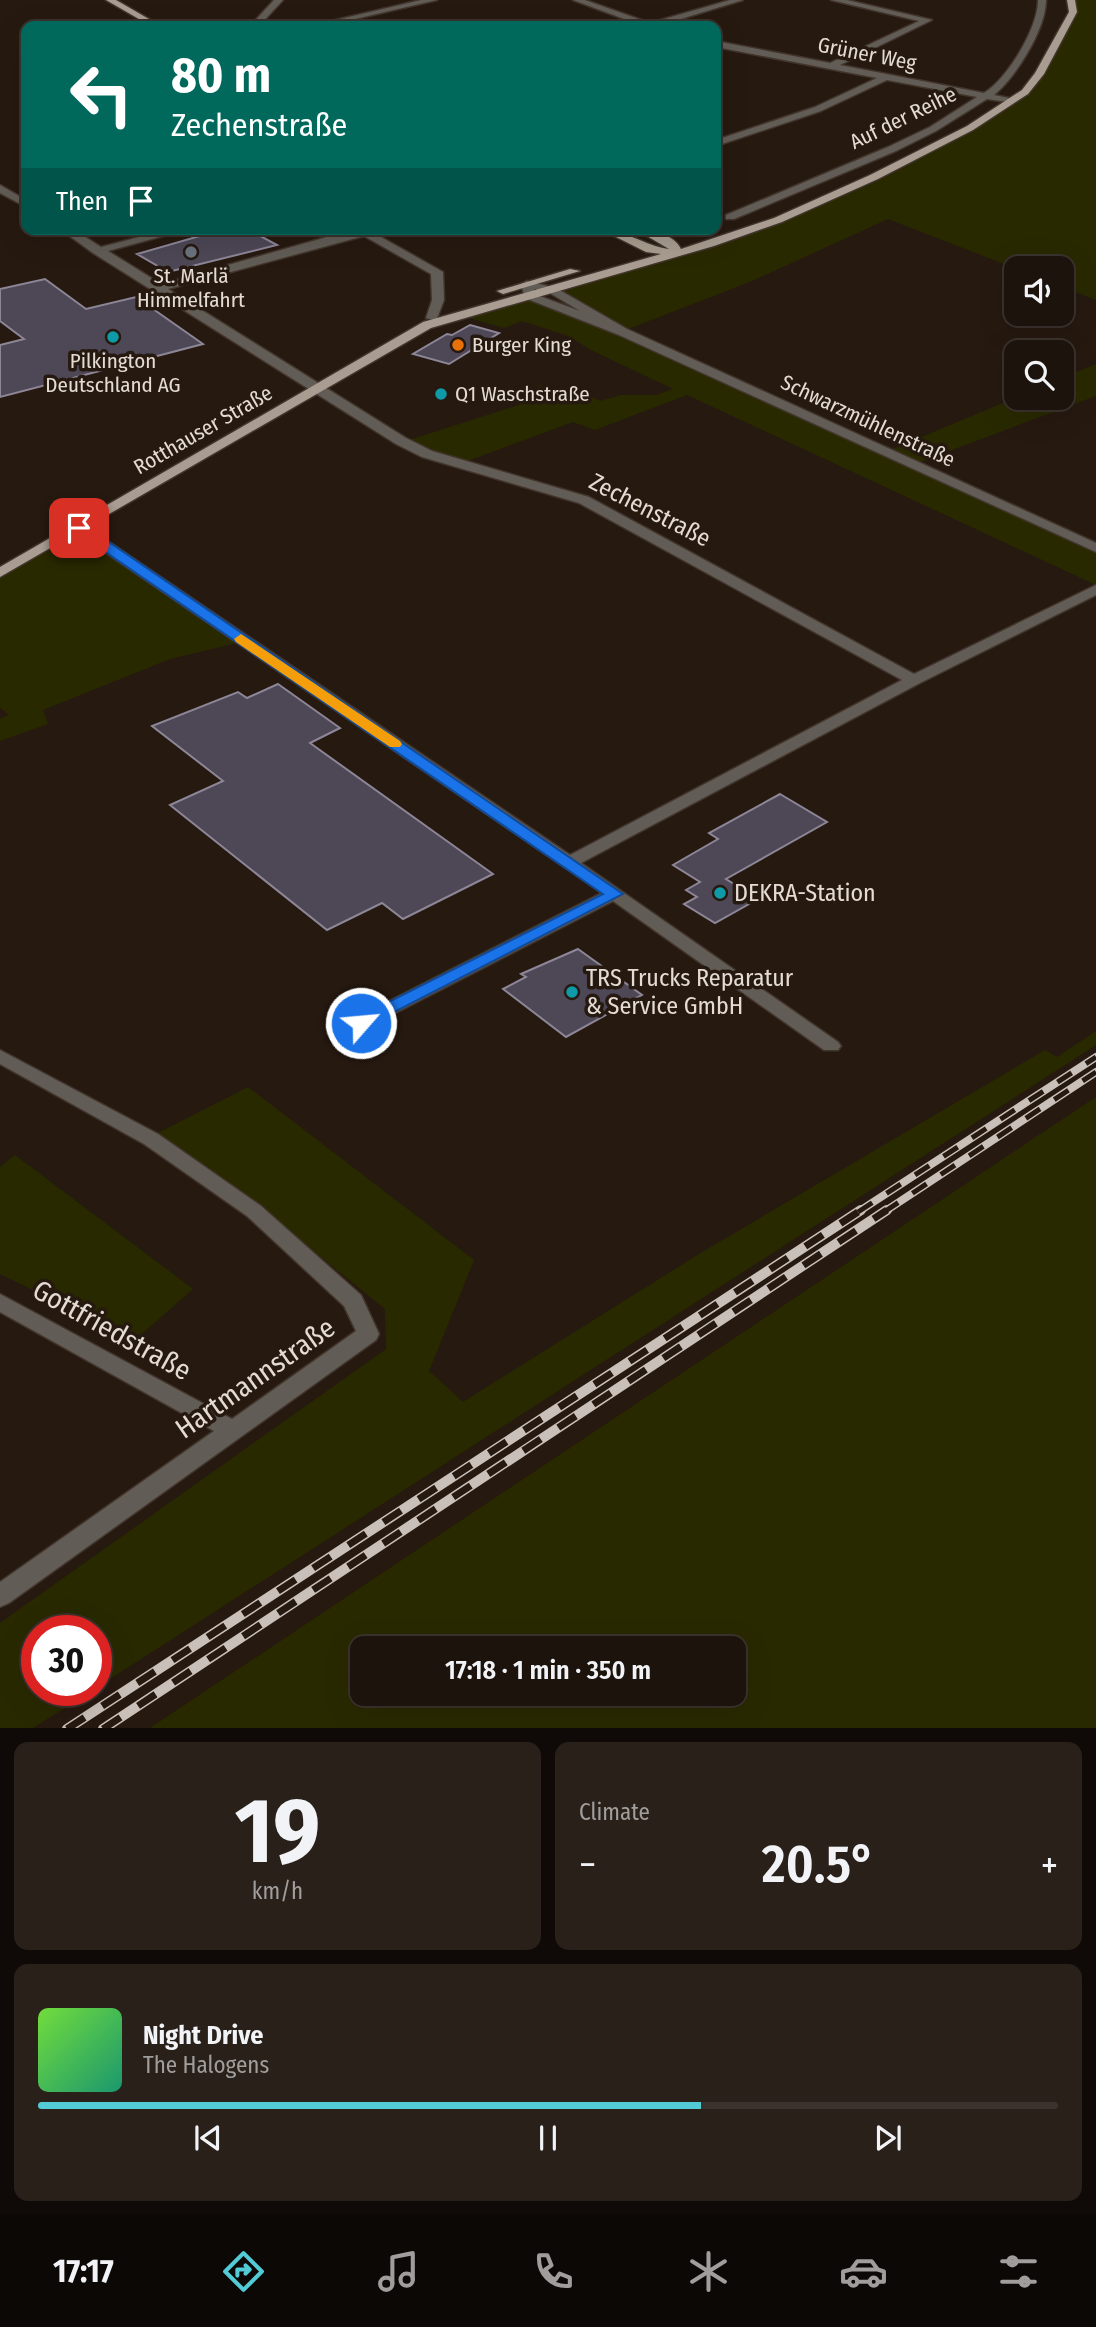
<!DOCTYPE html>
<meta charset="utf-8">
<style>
body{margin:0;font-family:"Fira Sans Condensed",sans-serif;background:#29201a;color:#f1f3f6;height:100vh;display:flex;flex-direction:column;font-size:26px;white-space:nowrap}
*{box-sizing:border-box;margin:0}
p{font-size:23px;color:#a09e9d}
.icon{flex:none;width:38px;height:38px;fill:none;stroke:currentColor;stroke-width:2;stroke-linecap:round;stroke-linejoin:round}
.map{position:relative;height:1728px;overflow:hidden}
.details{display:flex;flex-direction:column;gap:14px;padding:14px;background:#0f0a07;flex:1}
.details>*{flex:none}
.top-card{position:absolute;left:21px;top:21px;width:700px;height:214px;border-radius:14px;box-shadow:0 7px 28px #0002,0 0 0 2px #3a322d;background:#00695c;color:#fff;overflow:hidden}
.buttons{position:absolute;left:1004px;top:256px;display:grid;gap:14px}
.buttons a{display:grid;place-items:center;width:70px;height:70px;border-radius:14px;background:#1c130c;box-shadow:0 7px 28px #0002,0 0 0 2px #3a322d;font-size:35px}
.speed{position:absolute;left:21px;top:1615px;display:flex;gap:14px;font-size:35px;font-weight:700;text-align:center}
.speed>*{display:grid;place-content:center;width:91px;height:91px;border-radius:50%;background:#1c130c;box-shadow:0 7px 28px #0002,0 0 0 2px #3a322d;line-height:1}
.speed .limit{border:10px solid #d22;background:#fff;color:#111}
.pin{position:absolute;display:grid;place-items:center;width:60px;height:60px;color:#fff;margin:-30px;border-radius:14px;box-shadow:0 4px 10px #0006}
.me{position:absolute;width:77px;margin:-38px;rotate:63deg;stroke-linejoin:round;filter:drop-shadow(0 0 5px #0008)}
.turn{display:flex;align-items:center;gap:24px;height:147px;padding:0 35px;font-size:32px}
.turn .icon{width:91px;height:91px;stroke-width:2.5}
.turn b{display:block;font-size:49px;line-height:60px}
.then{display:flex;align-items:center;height:66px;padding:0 35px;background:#0003;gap:14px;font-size:26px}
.big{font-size:52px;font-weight:600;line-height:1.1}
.details .widget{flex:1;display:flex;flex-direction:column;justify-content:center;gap:10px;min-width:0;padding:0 24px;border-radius:14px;background:#29201a}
.details .dial{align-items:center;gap:0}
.dial b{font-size:91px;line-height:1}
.song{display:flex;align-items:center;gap:21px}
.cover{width:84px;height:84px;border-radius:10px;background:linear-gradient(135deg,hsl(100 70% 55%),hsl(160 70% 35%))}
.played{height:7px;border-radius:4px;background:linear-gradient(90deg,#52cbd7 65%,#3a322d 65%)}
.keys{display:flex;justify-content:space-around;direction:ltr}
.heat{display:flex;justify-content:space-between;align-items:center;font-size:38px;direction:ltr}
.details .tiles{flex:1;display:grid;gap:14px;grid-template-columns:1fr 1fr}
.widget:last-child{grid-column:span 2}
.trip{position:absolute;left:350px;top:1636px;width:396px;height:70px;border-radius:14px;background:#1c130c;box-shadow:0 7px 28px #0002,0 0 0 2px #3a322d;font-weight:600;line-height:70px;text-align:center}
.menu{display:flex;height:112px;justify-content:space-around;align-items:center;background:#0b0805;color:#a09e9d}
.menu .icon{width:49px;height:49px}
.menu .current{color:#52cbd7}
.menu b{font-size:32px;color:#f1f3f6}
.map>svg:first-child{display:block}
.green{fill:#292900;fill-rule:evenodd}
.building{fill:#4d4756;stroke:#8d8697;stroke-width:2}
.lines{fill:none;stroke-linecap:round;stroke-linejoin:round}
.minor-casing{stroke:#41342b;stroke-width:3}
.major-casing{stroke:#41342b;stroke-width:3}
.minor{fill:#625c56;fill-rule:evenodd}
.major{fill:#a89d90;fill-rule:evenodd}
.rail-far1-casing{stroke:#c9c0b9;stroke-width:8}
.rail-casing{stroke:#c9c0b9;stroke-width:10}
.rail-far1{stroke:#261910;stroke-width:5;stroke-dasharray:17;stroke-linecap:butt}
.rail{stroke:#261910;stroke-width:7;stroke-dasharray:21;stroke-linecap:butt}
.route{fill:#1a73e8;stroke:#114b97;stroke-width:2}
.slow{fill:#f59e0b}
.worship-dot{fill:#6b7280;stroke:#261910;stroke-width:2.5}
.culture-dot{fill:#0f9aa8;stroke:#261910;stroke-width:2.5}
.food-dot{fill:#e8710a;stroke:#261910;stroke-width:2.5}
.labels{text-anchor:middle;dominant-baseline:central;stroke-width:7;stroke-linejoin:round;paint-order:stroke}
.far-street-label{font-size:21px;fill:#e4dbd4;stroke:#261910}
.far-poi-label{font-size:21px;fill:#e4dbd4;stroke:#261910}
.street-label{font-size:24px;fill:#e4dbd4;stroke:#261910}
.poi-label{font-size:24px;fill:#e4dbd4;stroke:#261910;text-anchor:start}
.near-street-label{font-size:28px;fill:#e4dbd4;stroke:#261910}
</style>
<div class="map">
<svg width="1096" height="1729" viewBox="0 0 1096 1729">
<rect width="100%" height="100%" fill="#261910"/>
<path class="green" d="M 1073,0 L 1096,0 L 1096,300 L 1062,287 L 1062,268 L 1017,269 L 888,219 L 752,281 L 623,331 L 555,290 L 712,244 L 877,177 L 1028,92 L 1060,41 Z
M 528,297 L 621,333 L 1096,550 L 1096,585 L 687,395 L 595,430 L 573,422 L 465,462 L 429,452 L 406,441 L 519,405 L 539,385 L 571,398 L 584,394 L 600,401 L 621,395 L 656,395 L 673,389 L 593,351 L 568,336 L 522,321 L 504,328 L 462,316 Z
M 1096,364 L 1096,396 L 920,462 L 893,449 L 1017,397 L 1062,397 L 1062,378 Z
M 79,532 L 241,642 L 170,659 L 43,710 L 48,724 L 0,741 L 0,719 L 9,715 L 0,708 L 0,577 Z
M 1096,1031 L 1096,1045 L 96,1688 L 96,1631 L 37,1631 L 37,1690 L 92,1691 L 33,1728 L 0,1728 L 0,1623 L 386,1349 L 385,1309 L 301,1241 L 156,1134 L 248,1087 L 474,1260 L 429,1371 L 463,1402 L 699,1254 L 1045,1050 L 1057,1057 Z
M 1096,1097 L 1096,1728 L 150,1728 ZM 362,1648 L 733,1648 L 733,1694 L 362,1694 Z
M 15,1155 L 193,1289 L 135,1340 L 0,1274 L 0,1167 Z"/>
<path class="building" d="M 224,229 L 247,229 L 277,245 L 168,272 L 137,254 Z
M 45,279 L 86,309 L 136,297 L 203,344 L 0,397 L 0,345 L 24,339 L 0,321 L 0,289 Z
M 470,325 L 499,333 L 449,364 L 413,354 L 447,334 L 452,335 Z
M 278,684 L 340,728 L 310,743 L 493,874 L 403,919 L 382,903 L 327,930 L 170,805 L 223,781 L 152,726 L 238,692 L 247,698 Z
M 780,794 L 827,822 L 726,879 L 758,899 L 715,923 L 684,904 L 697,897 L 686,890 L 700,882 L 673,865 L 718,839 L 709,833 Z
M 578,949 L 642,995 L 566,1037 L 503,989 L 526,977 L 521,974 Z"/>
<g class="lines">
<defs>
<path id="minor" d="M 274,0 L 283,0 L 259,26 L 250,26 Z
M 421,0 L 437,0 L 325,26 L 310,26 Z
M 573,0 L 585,0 L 650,23 L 730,0 L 743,0 L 658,26 L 643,26 Z
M 831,0 L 847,0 L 932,20 L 840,65 L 984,93 C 1008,78 1038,28 1038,0 L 1046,0 C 1046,29 1016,77 994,95 L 1014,99 L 1014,103 L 987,99 L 936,131 L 896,151 L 734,219 L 726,219 L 726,215 L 888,147 L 930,127 L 977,97 L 887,80 L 821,111 L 716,146 L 716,140 L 815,107 L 877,78 L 716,47 L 716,41 L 830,63 L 919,21 Z
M 551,21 L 554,22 L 554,26 L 535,26 Z
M 0,185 L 26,200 L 26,207 L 0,193 Z
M 60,229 L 73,229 L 101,247 L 170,229 L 189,229 L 108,251 L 161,284 L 355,229 L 380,229 L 374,233 L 443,272 L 444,300 L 436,321 L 426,318 L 432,300 L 431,274 L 364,236 L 168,289 L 406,438 L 432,451 L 589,497 L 914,674 L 1096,585 L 1096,595 L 920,683 L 581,863 L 838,1042 L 841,1046 L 838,1050 L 824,1050 L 613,901 L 368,1027 L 354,1027 L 351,1023 L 354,1019 L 602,893 L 74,531 L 74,525 L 84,525 L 570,855 L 902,680 L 579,503 L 422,457 L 396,444 L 93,253 Z
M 527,281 L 556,288 L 627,329 L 1096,543 L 1096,552 L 619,335 L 525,298 L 521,284 ZM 534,289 L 548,292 L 580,311 L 534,294 Z
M 0,1050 L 158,1134 L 261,1206 L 361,1295 L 379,1334 L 376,1340 L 9,1603 L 0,1607 L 0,1582 L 214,1431 L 0,1312 L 0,1294 L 232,1419 L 356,1331 L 344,1306 L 247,1216 L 144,1144 L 0,1064 Z"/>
<path id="major" d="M 106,0 L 116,0 L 161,26 L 151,26 Z
M 1067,0 L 1075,0 L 1077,12 L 1044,74 L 1028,94 L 973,130 L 878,179 L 782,222 L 714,246 L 431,328 L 0,577 L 0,567 L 423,322 L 661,254 L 646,252 L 600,229 C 625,229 644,246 669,249 L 635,229 C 650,229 674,234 681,249 L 774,218 L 870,175 L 967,126 L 1022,90 L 1035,73 L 1069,12 Z
M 570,269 L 580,271 L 503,294 L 497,291 Z"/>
</defs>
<use href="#minor" class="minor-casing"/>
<use href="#major" class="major-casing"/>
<use href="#minor" class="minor"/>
<use href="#major" class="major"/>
<defs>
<path id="rail-far1" d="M 858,1212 L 1096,1057
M 884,1212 L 1096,1072"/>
<path id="rail" d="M 67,1729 L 861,1210
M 103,1729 L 887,1210"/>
</defs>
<use href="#rail-far1" class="rail-far1-casing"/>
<use href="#rail" class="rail-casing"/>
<use href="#rail-far1" class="rail-far1"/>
<use href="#rail" class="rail"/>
</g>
<path class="route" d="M 79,524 L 84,525 L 623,894 L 367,1026 L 355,1026 L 352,1023 L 355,1019 L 603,894 L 75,531 L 75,525 Z"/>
<path class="slow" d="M 241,634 L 400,741 L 402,744 L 400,747 L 390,747 L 236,642 L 234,639 Z"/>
<circle class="worship-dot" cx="191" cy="252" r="7"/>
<g class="culture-dot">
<circle cx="113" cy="337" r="7"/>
<circle cx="441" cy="394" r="7"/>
<circle cx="720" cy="893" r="7"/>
<circle cx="572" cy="992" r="7"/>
</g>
<circle class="food-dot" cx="458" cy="345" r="7"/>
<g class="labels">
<g class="far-street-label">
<text transform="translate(867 54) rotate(11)">Grüner Weg</text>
<text transform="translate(903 118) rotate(-26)">Auf der Reihe</text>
<text transform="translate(868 421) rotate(25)">Schwarzmühlenstraße</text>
<text transform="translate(203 430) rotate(-30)">Rotthauser Straße</text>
</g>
<g class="far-poi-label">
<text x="191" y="276">St. Marlä<tspan x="191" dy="24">Himmelfahrt</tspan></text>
<text x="472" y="345" text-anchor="start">Burger King</text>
<text x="113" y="361">Pilkington<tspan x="113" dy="24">Deutschland AG</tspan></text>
<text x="455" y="394" text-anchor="start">Q1 Waschstraße</text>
</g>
<g class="street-label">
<text transform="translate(650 510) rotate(27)">Zechenstraße</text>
</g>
<g class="poi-label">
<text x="734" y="893">DEKRA-Station</text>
<text x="586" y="978">TRS Trucks Reparatur<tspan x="586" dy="28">&amp; Service GmbH</tspan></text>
</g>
<g class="near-street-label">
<text transform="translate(112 1330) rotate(29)">Gottfriedstraße</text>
<text transform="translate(255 1378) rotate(-35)">Hartmannstraße</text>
</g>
</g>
</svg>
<div class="buttons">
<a><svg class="icon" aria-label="sound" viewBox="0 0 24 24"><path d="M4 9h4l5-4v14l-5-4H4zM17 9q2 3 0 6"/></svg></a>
<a><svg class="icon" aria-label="search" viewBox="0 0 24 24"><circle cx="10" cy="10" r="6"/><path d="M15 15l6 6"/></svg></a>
</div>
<div class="speed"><div class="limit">30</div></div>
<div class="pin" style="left:79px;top:528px;background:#d93025"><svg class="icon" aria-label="arrive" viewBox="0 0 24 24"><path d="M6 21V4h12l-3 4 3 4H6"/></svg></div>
<svg class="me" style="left:361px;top:1023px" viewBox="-20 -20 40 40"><circle r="17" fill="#1a73e8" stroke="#fff" stroke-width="3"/><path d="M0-11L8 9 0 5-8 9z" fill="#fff"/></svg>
<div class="trip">17:18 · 1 min · 350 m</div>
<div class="top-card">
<div class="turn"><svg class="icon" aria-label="left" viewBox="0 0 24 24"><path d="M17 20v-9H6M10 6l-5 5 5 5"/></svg><div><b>80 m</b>Zechenstraße</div></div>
<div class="then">Then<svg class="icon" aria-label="arrive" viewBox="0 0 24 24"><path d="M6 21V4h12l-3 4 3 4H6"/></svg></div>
</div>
</div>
<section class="details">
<div class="tiles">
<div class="widget dial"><b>19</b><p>km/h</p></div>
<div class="widget"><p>Climate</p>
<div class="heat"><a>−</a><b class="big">20.5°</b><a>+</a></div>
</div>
<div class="widget">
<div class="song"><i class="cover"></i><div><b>Night Drive</b><p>The Halogens</p></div></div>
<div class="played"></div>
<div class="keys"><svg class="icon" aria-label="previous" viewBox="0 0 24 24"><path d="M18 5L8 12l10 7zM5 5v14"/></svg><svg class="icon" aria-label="pause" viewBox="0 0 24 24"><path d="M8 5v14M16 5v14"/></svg><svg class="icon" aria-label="next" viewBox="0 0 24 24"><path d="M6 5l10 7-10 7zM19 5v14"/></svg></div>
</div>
</div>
</section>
<nav class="menu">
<b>17:17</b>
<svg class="icon current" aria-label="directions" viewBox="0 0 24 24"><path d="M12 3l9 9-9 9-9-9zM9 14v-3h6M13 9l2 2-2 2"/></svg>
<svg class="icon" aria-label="music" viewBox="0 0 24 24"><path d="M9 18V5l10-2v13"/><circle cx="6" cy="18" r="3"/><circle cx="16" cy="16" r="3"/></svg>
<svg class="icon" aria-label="phone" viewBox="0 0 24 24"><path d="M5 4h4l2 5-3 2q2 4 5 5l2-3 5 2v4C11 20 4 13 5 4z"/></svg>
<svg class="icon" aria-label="climate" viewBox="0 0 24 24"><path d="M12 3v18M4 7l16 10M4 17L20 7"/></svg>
<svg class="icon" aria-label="car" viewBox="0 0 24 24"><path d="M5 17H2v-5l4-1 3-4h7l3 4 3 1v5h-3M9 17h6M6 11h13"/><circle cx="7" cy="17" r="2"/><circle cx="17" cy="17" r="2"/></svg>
<svg class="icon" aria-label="filters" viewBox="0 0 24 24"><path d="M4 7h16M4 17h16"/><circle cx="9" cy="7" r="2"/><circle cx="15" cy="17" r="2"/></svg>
</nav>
